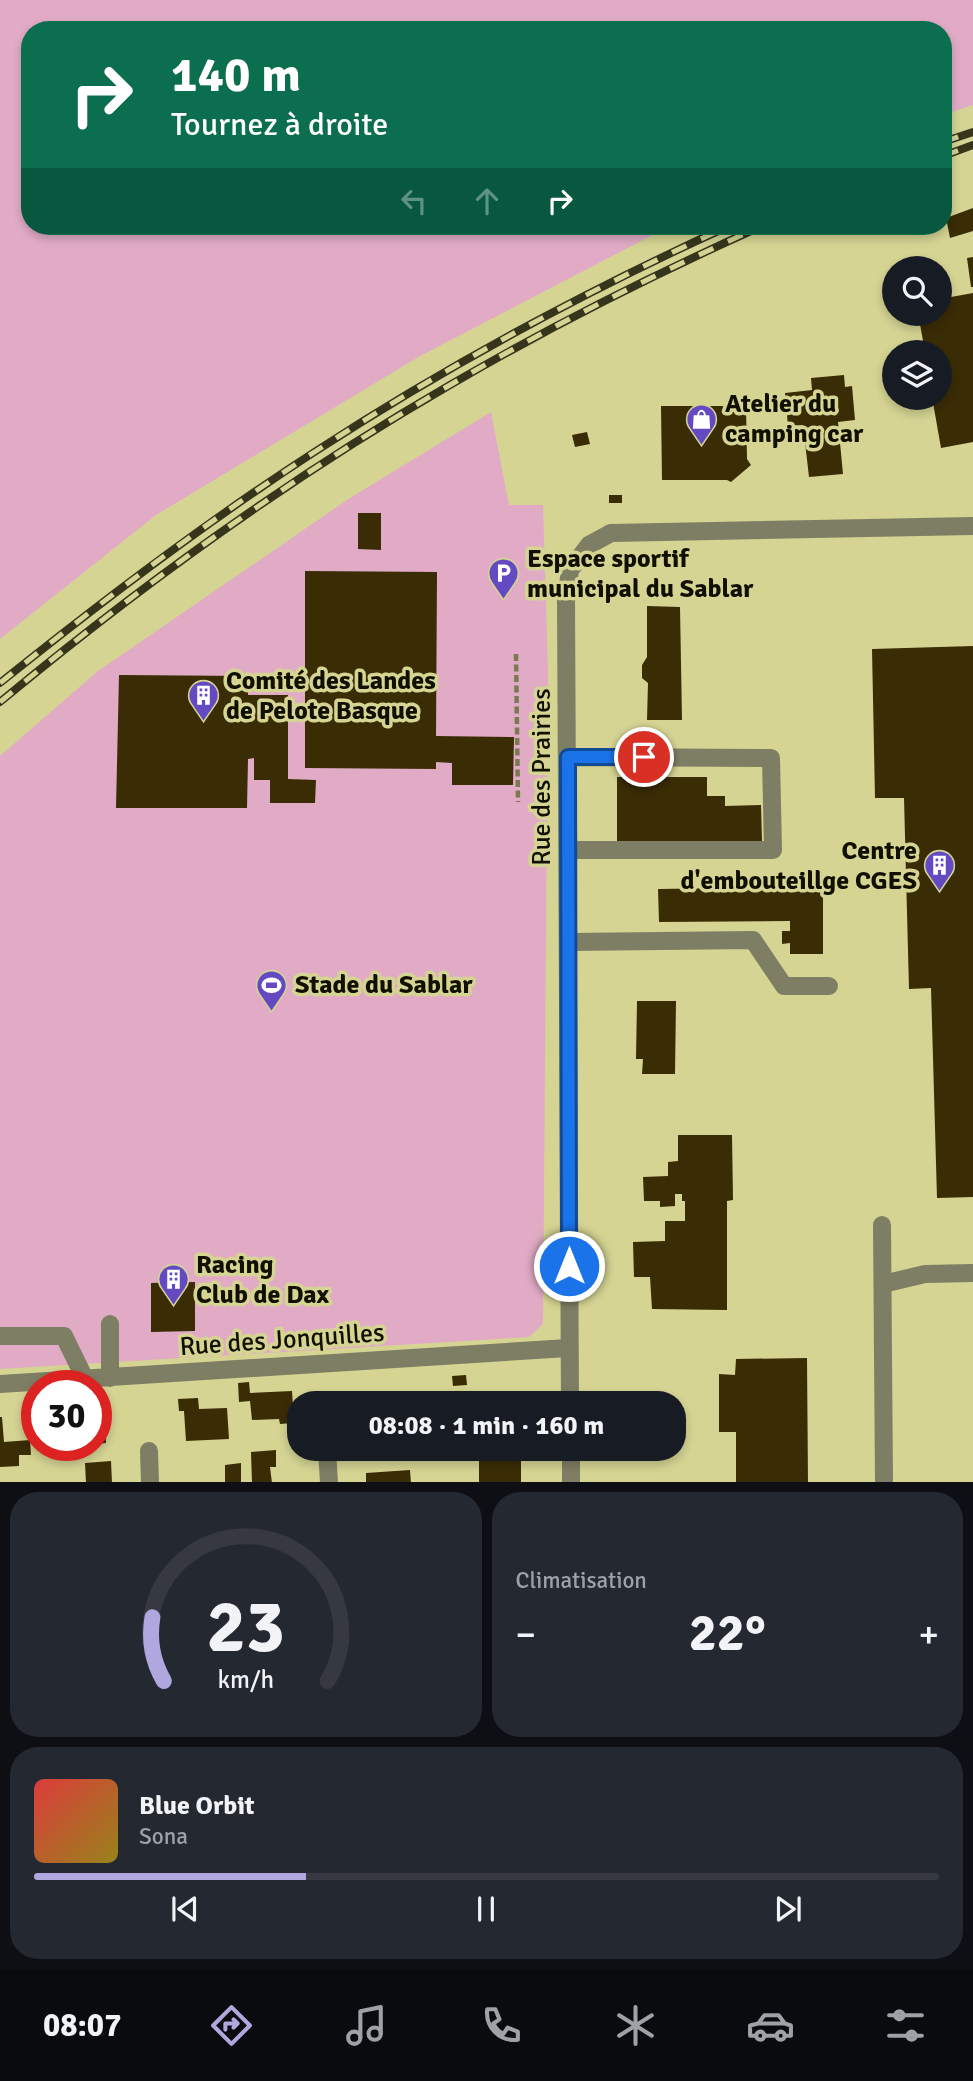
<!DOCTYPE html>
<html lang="fr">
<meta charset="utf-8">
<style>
body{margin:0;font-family:Signika,sans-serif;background:#242831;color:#f1f3f6;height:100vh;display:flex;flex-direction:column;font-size:26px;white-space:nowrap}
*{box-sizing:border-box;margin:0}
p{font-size:23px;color:#9ea1a6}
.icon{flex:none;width:38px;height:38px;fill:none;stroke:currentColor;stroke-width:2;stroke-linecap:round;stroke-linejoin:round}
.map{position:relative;height:1482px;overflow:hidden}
.details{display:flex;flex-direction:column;gap:10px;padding:10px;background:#0d0f14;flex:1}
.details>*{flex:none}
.guide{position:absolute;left:21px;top:21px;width:931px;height:214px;border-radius:28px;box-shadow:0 4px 10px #0003;background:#0b6e4f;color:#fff;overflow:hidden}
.fabs{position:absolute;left:882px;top:256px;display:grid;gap:14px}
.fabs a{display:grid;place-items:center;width:70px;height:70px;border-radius:50%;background:#171b24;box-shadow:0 4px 10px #0003;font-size:35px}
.speed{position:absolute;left:21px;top:1370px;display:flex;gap:14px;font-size:35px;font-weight:700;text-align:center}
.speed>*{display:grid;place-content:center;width:91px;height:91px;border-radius:50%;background:#171b24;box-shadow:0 4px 10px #0003;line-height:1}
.speed .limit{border:10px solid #d22;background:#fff;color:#111}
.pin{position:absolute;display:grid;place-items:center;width:60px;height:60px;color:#fff;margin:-30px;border:4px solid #fff;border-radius:50%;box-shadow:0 2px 7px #0007}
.me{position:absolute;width:77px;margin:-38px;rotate:0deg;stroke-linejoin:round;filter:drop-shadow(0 0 5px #0008)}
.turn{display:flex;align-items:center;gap:24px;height:147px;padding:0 35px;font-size:32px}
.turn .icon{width:91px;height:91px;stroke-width:2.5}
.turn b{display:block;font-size:49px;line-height:60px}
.lanes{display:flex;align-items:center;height:66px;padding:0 35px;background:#0003;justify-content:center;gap:35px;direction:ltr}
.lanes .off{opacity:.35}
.big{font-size:52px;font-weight:700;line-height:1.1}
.details .widget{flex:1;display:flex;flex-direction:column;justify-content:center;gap:10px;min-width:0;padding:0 24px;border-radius:28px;background:#242831}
.details .dial{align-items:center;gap:0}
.dial svg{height:182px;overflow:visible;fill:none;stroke:#363941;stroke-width:7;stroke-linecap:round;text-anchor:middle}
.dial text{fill:#f1f3f6;stroke:none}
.song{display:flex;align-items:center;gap:21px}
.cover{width:84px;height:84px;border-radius:10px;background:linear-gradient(135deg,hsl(0 70% 55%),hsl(50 70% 35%))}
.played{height:7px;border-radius:4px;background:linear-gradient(90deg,#b1a7df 30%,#363941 30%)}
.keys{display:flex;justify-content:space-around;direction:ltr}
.heat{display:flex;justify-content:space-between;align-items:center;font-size:38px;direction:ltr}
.details .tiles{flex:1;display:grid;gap:10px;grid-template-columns:1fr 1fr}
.widget:last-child{grid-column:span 2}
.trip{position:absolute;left:287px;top:1391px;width:399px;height:70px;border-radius:28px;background:#171b24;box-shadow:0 4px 10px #0003;font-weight:700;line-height:70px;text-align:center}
.menu{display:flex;height:112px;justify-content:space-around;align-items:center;background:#090b0e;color:#9ea1a6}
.menu .icon{width:49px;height:49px}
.menu .current{color:#b1a7df}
.menu b{font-size:32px;color:#f1f3f6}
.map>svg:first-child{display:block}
.green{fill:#e1abc6}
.building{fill:#3a2c05}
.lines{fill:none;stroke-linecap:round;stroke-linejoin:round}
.path{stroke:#7a794f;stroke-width:4.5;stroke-dasharray:7 3.5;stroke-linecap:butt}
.minor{stroke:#7e7e64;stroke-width:18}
.rail-casing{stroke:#36351c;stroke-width:8}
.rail{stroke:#d5d493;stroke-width:5;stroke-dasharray:16;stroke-linecap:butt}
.route-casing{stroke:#114b97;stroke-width:18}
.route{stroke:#1a73e8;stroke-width:12}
.labels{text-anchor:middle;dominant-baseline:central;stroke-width:7;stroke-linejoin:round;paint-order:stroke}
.poi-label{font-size:26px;font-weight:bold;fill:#111000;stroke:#d5d493;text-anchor:start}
.street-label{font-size:26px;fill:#111000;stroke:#d5d493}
</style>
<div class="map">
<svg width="973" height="1483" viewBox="0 0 973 1483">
<rect width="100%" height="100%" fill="#d5d493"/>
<path class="green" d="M 0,0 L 973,0 L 973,105 L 943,115 L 943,30 L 30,30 L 30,226 L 670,226 L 420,356 L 156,515 L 0,639 Z
M 491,412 L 509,505 L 543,505 L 548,671 L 543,1324 L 529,1337 L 0,1369 L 0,756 L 98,671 L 350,498 Z"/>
<path class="building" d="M 973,208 L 973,231 L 950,238 L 946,218 Z
M 973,257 L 973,287 L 971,287 L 967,258 Z
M 973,293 L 973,442 L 941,448 L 932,397 L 940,397 L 940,352 L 925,352 L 918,313 L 940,313 L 940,299 Z
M 844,375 L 845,387 L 852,386 L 855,420 L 838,422 L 843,474 L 809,477 L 803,425 L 788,426 L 785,393 L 812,390 L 811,378 Z
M 661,406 L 746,406 L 747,459 L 751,465 L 731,482 L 727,480 L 662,480 Z
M 587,432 L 590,444 L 575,447 L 572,435 Z
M 609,495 L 622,495 L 622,503 L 609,503 Z
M 358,513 L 381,513 L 381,550 L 358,549 Z
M 305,571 L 437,572 L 436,736 L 514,737 L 513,785 L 452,785 L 452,763 L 436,762 L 436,769 L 305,768 Z
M 647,606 L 680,607 L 682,720 L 647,720 L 648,683 L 642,678 L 642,665 L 647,657 Z
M 973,646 L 973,1197 L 937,1198 L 931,988 L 909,989 L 904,798 L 875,798 L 872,649 Z
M 119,675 L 248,676 L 248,695 L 288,695 L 288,779 L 316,780 L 315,803 L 270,803 L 270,780 L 254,780 L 254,758 L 248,759 L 247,808 L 116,808 Z
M 617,777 L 707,777 L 707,796 L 725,796 L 725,806 L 761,805 L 762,841 L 617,842 Z
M 789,881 L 823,881 L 823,954 L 790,954 L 790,943 L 782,944 L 782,931 L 790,931 L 790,921 L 659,922 L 658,889 L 789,887 Z
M 637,1001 L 676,1001 L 675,1074 L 642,1074 L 643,1059 L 636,1059 Z
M 678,1135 L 732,1135 L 733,1200 L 727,1201 L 727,1310 L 652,1309 L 650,1277 L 634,1277 L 633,1242 L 665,1241 L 665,1221 L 685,1221 L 685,1201 L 682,1201 L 682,1194 L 675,1194 L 675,1206 L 660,1207 L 660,1201 L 644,1201 L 643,1177 L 668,1176 L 668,1162 L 678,1161 Z
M 195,1282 L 195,1331 L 151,1332 L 151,1283 Z
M 807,1358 L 808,1483 L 736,1483 L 736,1432 L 719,1432 L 719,1374 L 735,1375 L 736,1359 Z
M 466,1375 L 467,1385 L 453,1386 L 452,1376 Z
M 249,1382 L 250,1393 L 292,1391 L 294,1423 L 280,1424 L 279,1419 L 252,1420 L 250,1401 L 239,1402 L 238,1383 Z
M 383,1392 L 383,1404 L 363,1404 L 363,1394 Z
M 198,1398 L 199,1409 L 227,1408 L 229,1439 L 186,1441 L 184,1411 L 179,1411 L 178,1399 Z
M 437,1399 L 437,1404 L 388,1404 L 388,1401 Z
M 96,1405 L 104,1405 L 106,1443 L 96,1444 Z
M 0,1417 L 2,1417 L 4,1442 L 30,1440 L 31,1455 L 19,1455 L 19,1466 L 0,1467 Z
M 479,1449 L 498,1449 L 498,1455 L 508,1455 L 508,1451 L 512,1449 L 521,1450 L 521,1483 L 479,1483 Z
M 276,1450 L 276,1467 L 270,1467 L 272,1483 L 252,1483 L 251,1452 Z
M 111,1461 L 112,1483 L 86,1483 L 85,1463 Z
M 241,1463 L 241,1483 L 225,1483 L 225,1465 Z
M 410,1470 L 411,1483 L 366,1483 L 366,1473 Z"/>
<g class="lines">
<path class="path" d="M 516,654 L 518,802"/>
<path class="minor" d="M 568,757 L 771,758 L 773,850 L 568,850
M 569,942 L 753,940 L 784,986 L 829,986
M 882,1225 L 884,1483
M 883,1284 L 925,1274 L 973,1273
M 110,1324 L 110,1378
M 0,1336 L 64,1336 L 85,1379
M 0,1384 L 568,1348
M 570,1404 L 566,600 L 570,570 L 589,545 L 611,533 L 973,526
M 327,1449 L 329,1483
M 571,1449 L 571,1483
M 149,1451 L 150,1483"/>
<defs>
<path id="rail" d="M 943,142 L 973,132
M 943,156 L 973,145
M 0,683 C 102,601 206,522 316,451 C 447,366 586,291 729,226
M 0,702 C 141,585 291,477 450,385 C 551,326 655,274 762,226"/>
</defs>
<use href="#rail" class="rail-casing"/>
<use href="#rail" class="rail"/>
</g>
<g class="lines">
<defs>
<path id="route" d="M 569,1266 L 568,757 L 644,757"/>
</defs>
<use href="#route" class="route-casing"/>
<use href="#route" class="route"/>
</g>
<defs>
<symbol id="shop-pin" viewBox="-11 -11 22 30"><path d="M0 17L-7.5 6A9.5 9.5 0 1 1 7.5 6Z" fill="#634ac3" stroke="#d5d493"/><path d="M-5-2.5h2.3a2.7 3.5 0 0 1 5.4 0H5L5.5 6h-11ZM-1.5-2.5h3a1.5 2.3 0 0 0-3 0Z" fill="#fff"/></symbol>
<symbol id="parking-pin" viewBox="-11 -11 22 30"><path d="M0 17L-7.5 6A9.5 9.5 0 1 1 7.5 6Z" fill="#634ac3" stroke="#d5d493"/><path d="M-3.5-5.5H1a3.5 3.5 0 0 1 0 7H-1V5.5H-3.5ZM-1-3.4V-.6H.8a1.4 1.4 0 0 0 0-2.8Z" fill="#fff"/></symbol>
<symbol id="building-pin" viewBox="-11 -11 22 30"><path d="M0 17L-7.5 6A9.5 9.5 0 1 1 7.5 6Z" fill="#634ac3" stroke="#d5d493"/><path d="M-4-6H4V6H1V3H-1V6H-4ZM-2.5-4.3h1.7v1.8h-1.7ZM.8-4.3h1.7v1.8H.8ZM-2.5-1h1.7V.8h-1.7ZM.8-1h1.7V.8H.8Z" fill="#fff"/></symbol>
<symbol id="stadium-pin" viewBox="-11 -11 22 30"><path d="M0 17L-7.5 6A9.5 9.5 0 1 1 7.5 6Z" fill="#634ac3" stroke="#d5d493"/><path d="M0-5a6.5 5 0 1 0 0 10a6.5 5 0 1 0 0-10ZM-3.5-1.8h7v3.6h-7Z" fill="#fff"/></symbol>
</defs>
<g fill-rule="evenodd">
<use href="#shop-pin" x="684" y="402" width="35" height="47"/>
<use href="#parking-pin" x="486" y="556" width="35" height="47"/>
<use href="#building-pin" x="186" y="678" width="35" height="47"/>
<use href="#building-pin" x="922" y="848" width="35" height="47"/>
<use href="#stadium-pin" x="254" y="968" width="35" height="47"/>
<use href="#building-pin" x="156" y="1262" width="35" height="47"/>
</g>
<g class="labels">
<g class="poi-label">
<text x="725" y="404">Atelier du<tspan x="725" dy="30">camping car</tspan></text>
<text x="527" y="559">Espace sportif<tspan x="527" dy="30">municipal du Sablar</tspan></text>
<text x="226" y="681">Comité des Landes<tspan x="226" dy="30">de Pelote Basque</tspan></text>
<text x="917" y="851" text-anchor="end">Centre<tspan x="917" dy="30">d'embouteillge CGES</tspan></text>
<text x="295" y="985">Stade du Sablar</text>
<text x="196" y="1265">Racing<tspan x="196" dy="30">Club de Dax</tspan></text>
</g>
<g class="street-label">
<text transform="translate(542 777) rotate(-90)">Rue des Prairies</text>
<text transform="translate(282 1340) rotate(-4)">Rue des Jonquilles</text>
</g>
</g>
</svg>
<div class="fabs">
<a><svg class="icon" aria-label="search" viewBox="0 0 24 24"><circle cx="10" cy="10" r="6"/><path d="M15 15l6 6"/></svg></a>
<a><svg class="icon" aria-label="layers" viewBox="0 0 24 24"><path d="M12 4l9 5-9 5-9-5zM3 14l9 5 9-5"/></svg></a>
</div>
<div class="speed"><div class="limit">30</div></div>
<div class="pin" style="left:644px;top:757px;background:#d93025"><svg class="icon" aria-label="arrive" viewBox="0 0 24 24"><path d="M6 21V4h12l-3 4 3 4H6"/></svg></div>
<svg class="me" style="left:569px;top:1266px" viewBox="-20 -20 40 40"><circle r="17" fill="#1a73e8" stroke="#fff" stroke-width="3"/><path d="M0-11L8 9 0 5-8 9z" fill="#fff"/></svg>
<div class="trip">08:08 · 1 min · 160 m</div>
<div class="guide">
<div class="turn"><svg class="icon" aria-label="right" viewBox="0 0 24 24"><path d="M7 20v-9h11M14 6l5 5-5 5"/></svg><div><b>140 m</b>Tournez à droite</div></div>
<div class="lanes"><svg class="icon off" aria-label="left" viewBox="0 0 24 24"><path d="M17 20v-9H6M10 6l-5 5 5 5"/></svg><svg class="icon off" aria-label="ahead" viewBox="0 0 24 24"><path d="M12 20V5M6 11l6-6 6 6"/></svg><svg class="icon" aria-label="right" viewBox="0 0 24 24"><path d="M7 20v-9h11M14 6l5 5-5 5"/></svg></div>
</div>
</div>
<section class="details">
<div class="tiles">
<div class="widget dial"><svg viewBox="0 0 100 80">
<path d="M14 69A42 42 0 1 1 86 69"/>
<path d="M14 69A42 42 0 0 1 9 41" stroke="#b1a7df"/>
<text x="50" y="56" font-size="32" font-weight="700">23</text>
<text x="50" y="72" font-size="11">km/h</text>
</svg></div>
<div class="widget"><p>Climatisation</p>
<div class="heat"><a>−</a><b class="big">22°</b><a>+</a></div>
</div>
<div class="widget">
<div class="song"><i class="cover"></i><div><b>Blue Orbit</b><p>Sona</p></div></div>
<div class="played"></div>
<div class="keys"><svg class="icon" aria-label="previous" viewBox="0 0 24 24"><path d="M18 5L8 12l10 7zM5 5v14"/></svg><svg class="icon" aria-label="pause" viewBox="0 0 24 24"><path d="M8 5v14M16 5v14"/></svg><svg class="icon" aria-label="next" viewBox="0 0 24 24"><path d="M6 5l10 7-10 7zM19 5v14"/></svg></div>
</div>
</div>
</section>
<nav class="menu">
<b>08:07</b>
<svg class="icon current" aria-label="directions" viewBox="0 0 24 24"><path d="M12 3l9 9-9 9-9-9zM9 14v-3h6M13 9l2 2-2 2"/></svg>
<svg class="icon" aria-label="music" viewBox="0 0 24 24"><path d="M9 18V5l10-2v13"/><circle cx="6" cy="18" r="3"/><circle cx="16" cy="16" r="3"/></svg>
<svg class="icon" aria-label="phone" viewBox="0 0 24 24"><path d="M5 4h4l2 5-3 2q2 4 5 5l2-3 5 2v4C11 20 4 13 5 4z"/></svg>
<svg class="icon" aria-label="climate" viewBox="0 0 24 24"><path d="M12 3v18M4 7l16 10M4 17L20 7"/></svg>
<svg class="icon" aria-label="car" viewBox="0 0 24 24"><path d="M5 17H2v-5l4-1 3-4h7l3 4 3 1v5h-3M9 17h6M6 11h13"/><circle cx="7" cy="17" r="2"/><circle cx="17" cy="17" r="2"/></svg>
<svg class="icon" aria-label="filters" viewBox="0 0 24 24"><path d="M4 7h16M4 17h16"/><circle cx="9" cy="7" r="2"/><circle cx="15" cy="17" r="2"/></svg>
</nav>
